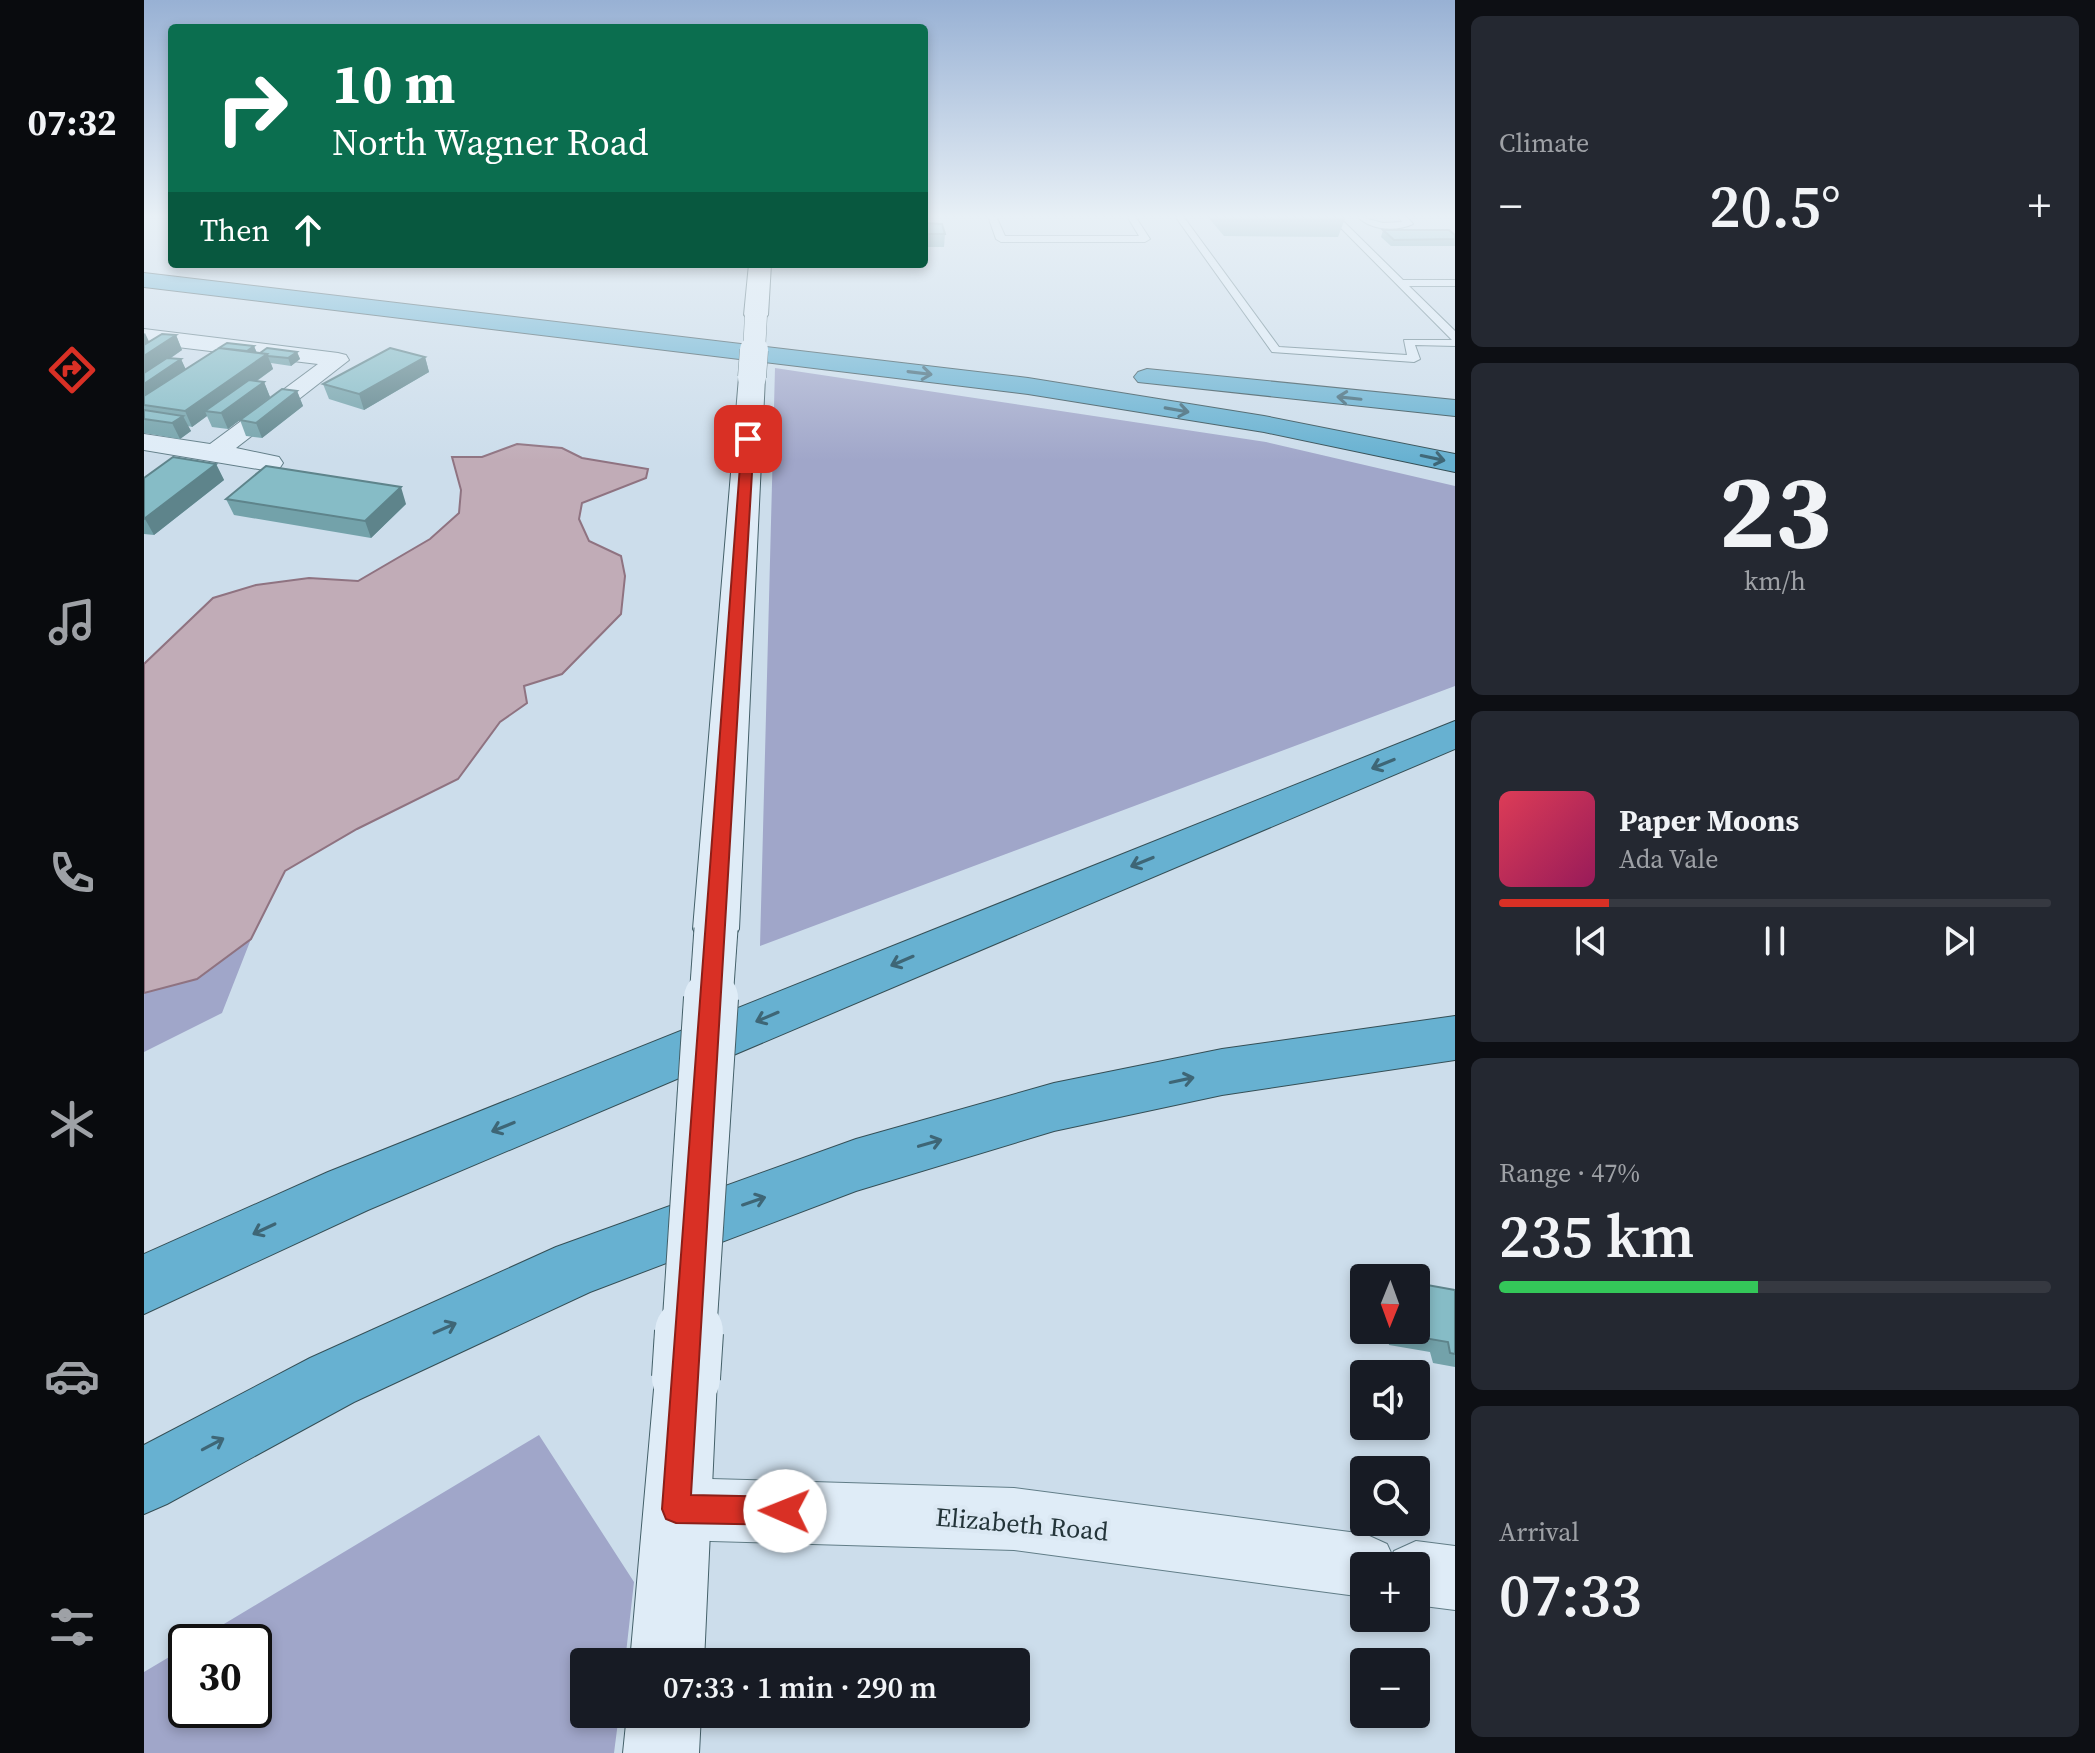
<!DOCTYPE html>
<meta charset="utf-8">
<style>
body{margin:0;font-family:"Source Serif 4",serif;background:#242831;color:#f1f3f6;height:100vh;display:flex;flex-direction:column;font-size:30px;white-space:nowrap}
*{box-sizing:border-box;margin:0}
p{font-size:26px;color:#9ea1a6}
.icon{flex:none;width:44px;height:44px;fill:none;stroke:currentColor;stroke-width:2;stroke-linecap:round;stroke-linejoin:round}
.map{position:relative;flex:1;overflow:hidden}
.drawer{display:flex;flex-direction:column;gap:16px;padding:16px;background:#0d0f14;width:640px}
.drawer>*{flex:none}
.guide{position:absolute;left:24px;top:24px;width:760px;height:244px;border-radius:8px;box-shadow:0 4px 12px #0003;background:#0b6e4f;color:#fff;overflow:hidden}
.needle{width:52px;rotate:181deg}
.controls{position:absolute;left:1206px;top:1264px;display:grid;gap:16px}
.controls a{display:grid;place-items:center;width:80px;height:80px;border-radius:8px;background:#171b24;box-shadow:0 4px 12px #0003;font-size:40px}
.speed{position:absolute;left:24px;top:1624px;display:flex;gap:16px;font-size:40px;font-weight:700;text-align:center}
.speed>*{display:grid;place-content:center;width:104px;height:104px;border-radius:50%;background:#171b24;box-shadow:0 4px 12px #0003;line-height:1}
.speed .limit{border:4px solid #111;border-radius:12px;background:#fff;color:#111}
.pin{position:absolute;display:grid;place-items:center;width:68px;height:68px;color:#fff;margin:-34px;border-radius:16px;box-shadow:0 4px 12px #0006}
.me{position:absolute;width:88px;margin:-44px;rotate:271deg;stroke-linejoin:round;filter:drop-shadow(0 0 6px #0008)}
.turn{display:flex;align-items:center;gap:28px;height:168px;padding:0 32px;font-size:36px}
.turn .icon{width:104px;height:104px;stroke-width:2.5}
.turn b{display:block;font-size:56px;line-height:68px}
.then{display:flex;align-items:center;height:76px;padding:0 32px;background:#0003;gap:16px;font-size:30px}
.big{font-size:60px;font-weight:600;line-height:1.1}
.drawer .tile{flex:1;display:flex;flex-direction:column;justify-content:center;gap:12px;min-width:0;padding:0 28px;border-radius:12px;background:#242831}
.drawer .dial{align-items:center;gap:0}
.dial b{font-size:104px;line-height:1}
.song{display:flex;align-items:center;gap:24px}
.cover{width:96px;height:96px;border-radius:12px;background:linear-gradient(135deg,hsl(350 70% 55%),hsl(330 70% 35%))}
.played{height:8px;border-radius:4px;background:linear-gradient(90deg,#d93025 20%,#363941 20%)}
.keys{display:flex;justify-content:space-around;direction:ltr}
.heat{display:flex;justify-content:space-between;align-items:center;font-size:44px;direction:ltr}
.charge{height:12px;border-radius:6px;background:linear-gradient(90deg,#34c759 47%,#363941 0)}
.trip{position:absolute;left:426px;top:1648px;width:460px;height:80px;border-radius:8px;background:#171b24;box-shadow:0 4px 12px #0003;font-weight:600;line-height:80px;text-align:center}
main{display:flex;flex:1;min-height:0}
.menu{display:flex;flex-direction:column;width:144px;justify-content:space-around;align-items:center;background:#090b0e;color:#9ea1a6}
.menu .icon{width:56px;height:56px}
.menu .current{color:#d93025}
.menu b{font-size:36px;color:#f1f3f6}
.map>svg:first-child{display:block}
.green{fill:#a0a6c9}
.water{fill:#c1acb7;stroke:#8f7381;stroke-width:2}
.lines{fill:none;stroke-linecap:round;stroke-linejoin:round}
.service-casing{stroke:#617d87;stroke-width:2}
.minor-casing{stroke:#617d87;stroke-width:2}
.secondary-casing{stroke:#446069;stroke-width:2}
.motorway-casing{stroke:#354f56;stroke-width:2}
.service{fill:#dfecf7;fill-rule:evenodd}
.minor{fill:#dfecf7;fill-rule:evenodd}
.secondary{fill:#dfecf7;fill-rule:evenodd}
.motorway{fill:#67b1d1;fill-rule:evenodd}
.secondary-bridge-far4-casing{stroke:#446069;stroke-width:23;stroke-linecap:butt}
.secondary-bridge-far3-casing{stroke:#446069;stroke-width:29;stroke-linecap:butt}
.secondary-bridge-far2-casing{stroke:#446069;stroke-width:45;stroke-linecap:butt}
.secondary-bridge-far1-casing{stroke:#446069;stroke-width:56;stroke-linecap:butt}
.secondary-bridge-casing{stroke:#446069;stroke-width:70;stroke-linecap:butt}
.secondary-bridge-far4{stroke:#dfecf7;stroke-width:22}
.secondary-bridge-far3{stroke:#dfecf7;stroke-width:28}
.secondary-bridge-far2{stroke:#dfecf7;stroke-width:43}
.secondary-bridge-far1{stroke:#dfecf7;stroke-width:54}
.secondary-bridge{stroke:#dfecf7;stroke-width:68}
.wall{fill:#73a2aa}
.shaded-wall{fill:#5e848b}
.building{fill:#86bcc6;stroke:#5e848b;stroke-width:2}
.oneway{stroke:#3e6676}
.route{fill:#d93025;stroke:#8d1f18;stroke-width:2}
.labels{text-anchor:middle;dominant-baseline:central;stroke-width:8;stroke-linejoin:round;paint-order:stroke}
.near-street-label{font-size:26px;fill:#233439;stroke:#dbe8f3}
</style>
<main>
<nav class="menu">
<b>07:32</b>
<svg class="icon current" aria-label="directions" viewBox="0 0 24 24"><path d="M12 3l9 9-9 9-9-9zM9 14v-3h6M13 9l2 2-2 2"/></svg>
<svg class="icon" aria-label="music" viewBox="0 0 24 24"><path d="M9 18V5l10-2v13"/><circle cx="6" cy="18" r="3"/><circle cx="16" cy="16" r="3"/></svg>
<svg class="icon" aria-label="phone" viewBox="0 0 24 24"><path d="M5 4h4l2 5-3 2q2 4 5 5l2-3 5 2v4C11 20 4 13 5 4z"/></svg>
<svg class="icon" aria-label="climate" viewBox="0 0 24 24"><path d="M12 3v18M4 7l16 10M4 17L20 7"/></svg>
<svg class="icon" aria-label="car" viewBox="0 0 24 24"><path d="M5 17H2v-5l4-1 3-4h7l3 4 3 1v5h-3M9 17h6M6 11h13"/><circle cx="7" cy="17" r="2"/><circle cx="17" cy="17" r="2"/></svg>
<svg class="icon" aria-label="filters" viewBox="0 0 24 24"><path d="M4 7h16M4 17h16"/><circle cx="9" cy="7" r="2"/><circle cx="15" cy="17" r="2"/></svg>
</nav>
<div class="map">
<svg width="1311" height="1753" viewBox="0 0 1311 1753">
<rect width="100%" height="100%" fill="#ccddeb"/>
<path class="green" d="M 631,368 L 1122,442 L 1311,486 L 1311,686 L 616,946 Z
M 107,939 L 78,1013 L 0,1052 L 0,993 L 53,979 Z
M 395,1435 L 490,1582 L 481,1662 L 440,1662 L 440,1714 L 475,1714 L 470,1753 L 0,1753 L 0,1672 L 42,1647 L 42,1710 L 110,1710 L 110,1642 L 50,1642 Z"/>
<path class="water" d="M 373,444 L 418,448 L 438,458 L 504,469 L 502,478 L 438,503 L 435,519 L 445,541 L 477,556 L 481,576 L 477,614 L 418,674 L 380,686 L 383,703 L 356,722 L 314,779 L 213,829 L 141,871 L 107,939 L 53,979 L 0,993 L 0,664 L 69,598 L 112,585 L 165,578 L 214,581 L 286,539 L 315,513 L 317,490 L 308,457 L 338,457 Z"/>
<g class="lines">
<defs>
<path id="service" d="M 844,216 L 852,216 L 861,236 L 995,236 L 983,216 L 991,216 L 1006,239 L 1001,242 L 857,242 L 852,239 Z
M 1031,216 L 1039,216 L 1135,347 L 1263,355 L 1260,340 L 1308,340 L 1185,216 L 1194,216 L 1259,280 L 1311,280 L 1311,286 L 1265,286 L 1311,331 L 1311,346 L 1271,345 L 1276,359 L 1270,362 L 1128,352 Z
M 1213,216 L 1239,223 L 1258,222 L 1254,216 L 1262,216 L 1269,224 C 1252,232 1225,230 1213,216 Z"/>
<path id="minor" d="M 0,329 L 194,353 L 202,355 L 205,360 L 92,448 L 135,457 L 139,463 L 135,469 L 126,471 L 0,450 L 0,434 L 66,444 L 174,364 L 0,343 Z
M 532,1478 L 870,1488 L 1221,1534 L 1243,1544 L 1248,1555 L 1250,1551 L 1272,1541 L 1311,1546 L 1311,1610 L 1272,1605 L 1272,1566 L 1220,1566 L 1220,1597 L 870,1550 L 532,1540 L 510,1531 L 501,1509 L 510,1487 Z"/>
<path id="secondary" d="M 605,264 L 627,264 L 624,315 L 620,320 L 604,320 L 600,315 Z
M 608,369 L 617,372 L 621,377 L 595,929 L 588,942 L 572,947 L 556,942 L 549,929 L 595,377 L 599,372 Z
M 542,1347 L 564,1356 L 573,1378 L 560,1662 L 486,1662 L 511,1378 L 520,1356 Z
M 483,1714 L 557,1714 L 555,1753 L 479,1753 Z"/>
<path id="motorway" d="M 0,273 L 884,378 L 1120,416 L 1311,454 L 1311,472 L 1120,432 L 884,394 L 0,287 Z
M 1003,369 L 1311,400 L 1311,416 L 994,382 L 990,377 L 994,372 Z
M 1311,721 L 1311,749 L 224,1210 L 0,1314 L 0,1254 L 184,1172 Z
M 1311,1016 L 1311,1060 L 1078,1095 L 910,1131 L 712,1191 L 446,1292 L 210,1402 L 23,1504 L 0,1514 L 0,1445 L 166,1358 L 412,1247 L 712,1139 L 910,1083 L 1078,1049 Z"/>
</defs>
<use href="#service" class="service-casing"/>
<use href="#minor" class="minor-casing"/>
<use href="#secondary" class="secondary-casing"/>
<use href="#motorway" class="motorway-casing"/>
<use href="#service" class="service"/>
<use href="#minor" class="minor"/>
<use href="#secondary" class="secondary"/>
<use href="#motorway" class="motorway"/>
<defs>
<path id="secondary-bridge-far4" d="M 610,352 L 612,315"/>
<path id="secondary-bridge-far3" d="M 608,377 L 610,350"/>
<path id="secondary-bridge-far2" d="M 567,1000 L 572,929"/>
<path id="secondary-bridge-far1" d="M 545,1334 L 567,998"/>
<path id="secondary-bridge" d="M 542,1378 L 545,1332"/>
</defs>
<use href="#secondary-bridge-far4" class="secondary-bridge-far4-casing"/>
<use href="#secondary-bridge-far3" class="secondary-bridge-far3-casing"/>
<use href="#secondary-bridge-far2" class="secondary-bridge-far2-casing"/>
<use href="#secondary-bridge-far1" class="secondary-bridge-far1-casing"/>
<use href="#secondary-bridge" class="secondary-bridge-casing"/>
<use href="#secondary-bridge-far4" class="secondary-bridge-far4"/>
<use href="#secondary-bridge-far3" class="secondary-bridge-far3"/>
<use href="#secondary-bridge-far2" class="secondary-bridge-far2"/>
<use href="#secondary-bridge-far1" class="secondary-bridge-far1"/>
<use href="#secondary-bridge" class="secondary-bridge"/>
</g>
<path class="wall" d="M 1063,216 L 1202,216 L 1194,237 L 1080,236 Z
M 780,223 L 801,234 L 800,247 L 780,247 Z
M 1239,230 L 1311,235 L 1311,246 L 1247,246 L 1237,237 Z
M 0,333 L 5,342 L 32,335 L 38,350 L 27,358 L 37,359 L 41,369 L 110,346 L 113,353 L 153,352 L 156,359 L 147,366 L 127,363 L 129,369 L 113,381 L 120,382 L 126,397 L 84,429 L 68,427 L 63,416 L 48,427 L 44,426 L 47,431 L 36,439 L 0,433 Z
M 281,357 L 285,372 L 220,410 L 185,399 L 179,384 Z
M 153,391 L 159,406 L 118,438 L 102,436 L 96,420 Z
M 72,464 L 80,480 L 10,535 L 0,534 L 0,478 Z
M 82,499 L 262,504 L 227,538 L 90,515 Z
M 1311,1290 L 1311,1367 L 1289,1363 L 1286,1352 L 1245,1345 L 1243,1330 L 1272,1330 Z"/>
<path class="shaded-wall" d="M 1,333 L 8,348 L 0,353 L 0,334 Z
M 32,335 L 38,350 L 0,376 L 0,356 Z
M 110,346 L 113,354 L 101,353 Z
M 153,352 L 156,359 L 147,366 L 144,358 Z
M 123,354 L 129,369 L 69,412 L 61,411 L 63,416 L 48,427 L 41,411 Z
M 281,357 L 285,372 L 220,410 L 215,394 Z
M 37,359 L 44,374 L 0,401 L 0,384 Z
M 120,382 L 126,397 L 84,429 L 77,413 Z
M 153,391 L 159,406 L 118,438 L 112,423 Z
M 39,416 L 47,431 L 36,439 L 28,423 Z
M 72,464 L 80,480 L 10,535 L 1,519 Z
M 257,487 L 262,504 L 227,538 L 221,521 Z"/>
<path class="building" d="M 780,223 L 798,224 L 801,234 L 780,234 Z
M 1239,230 L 1305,230 L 1311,235 L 1311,239 L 1250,240 Z
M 18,334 L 32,335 L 0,356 L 0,345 Z
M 83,343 L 110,346 L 103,351 L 75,348 Z
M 75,348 L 123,354 L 41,411 L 0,405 L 0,396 Z
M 123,348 L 153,352 L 144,358 L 124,356 L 123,354 L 116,353 Z
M 246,348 L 281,357 L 215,394 L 179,384 Z
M 23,358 L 37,359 L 0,384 L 0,373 Z
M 105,380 L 120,382 L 77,413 L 61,411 Z
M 138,389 L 153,391 L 112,423 L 96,420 Z
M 0,410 L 39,416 L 28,423 L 0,419 Z
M 29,457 L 72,464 L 0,519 L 0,478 Z
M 122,466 L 257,487 L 221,521 L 82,499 Z
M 1272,1283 L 1311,1290 L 1311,1354 L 1306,1353 L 1304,1342 L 1262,1335 L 1261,1330 L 1272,1330 Z"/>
<defs><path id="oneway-shaft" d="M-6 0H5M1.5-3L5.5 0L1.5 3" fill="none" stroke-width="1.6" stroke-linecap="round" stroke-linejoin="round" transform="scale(2)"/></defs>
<g class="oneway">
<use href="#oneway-shaft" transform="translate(776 373) rotate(7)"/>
<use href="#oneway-shaft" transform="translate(1205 398) rotate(-174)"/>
<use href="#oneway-shaft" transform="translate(1033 410) rotate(10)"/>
<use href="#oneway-shaft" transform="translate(1289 458) rotate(12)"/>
<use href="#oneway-shaft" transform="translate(1239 764) rotate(158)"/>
<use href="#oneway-shaft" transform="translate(998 862) rotate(158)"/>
<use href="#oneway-shaft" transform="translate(758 961) rotate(157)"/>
<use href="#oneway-shaft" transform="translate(623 1017) rotate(157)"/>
<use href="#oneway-shaft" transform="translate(1038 1080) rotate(-12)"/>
<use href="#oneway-shaft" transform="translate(359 1127) rotate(158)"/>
<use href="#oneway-shaft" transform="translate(786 1143) rotate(-16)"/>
<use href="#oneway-shaft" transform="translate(610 1201) rotate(-19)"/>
<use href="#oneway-shaft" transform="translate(120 1229) rotate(155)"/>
<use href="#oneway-shaft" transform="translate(301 1328) rotate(-24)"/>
<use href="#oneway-shaft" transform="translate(69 1444) rotate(-28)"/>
</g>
<linearGradient id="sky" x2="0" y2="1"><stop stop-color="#98b1d4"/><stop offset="0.47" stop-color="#e8f0f6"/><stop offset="1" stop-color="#e8f0f6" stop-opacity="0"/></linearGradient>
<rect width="1311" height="461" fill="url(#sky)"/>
<path class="route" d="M 604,435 L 610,439 L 547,1495 L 641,1497 L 651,1501 L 655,1511 L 651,1521 L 641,1525 L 532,1523 L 522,1519 L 518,1509 L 598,439 Z"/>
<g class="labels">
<g class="near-street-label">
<text transform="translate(878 1524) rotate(5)">Elizabeth Road</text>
</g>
</g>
</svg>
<div class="controls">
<a><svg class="needle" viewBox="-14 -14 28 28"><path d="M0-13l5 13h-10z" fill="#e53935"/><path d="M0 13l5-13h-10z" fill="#9ea1a6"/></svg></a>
<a><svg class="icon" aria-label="sound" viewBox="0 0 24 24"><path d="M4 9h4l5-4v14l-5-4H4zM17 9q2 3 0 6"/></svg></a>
<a><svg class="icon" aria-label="search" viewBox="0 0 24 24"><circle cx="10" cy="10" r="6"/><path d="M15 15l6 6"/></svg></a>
<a>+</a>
<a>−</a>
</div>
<div class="speed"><div class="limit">30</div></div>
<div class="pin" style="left:604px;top:439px;background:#d93025"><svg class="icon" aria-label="arrive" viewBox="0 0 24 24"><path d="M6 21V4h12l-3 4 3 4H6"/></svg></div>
<svg class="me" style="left:641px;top:1511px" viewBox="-20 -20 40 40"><circle r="19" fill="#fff"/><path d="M0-13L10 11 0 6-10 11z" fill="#d93025"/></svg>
<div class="trip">07:33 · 1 min · 290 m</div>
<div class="guide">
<div class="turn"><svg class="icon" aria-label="right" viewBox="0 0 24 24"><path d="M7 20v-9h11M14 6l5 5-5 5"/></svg><div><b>10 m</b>North Wagner Road</div></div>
<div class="then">Then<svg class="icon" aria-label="ahead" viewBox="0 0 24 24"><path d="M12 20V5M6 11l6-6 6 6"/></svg></div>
</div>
</div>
<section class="drawer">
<div class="tile"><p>Climate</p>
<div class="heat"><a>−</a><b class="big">20.5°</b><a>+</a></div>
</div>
<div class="tile dial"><b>23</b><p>km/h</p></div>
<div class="tile">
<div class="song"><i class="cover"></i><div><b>Paper Moons</b><p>Ada Vale</p></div></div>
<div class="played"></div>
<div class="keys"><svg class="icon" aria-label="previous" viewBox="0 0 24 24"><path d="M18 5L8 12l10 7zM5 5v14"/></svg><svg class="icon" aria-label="pause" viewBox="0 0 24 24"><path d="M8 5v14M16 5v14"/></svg><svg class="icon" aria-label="next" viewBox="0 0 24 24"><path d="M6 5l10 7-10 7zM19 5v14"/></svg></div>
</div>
<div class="tile"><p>Range · 47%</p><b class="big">235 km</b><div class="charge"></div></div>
<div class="tile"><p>Arrival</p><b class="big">07:33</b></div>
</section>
</main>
